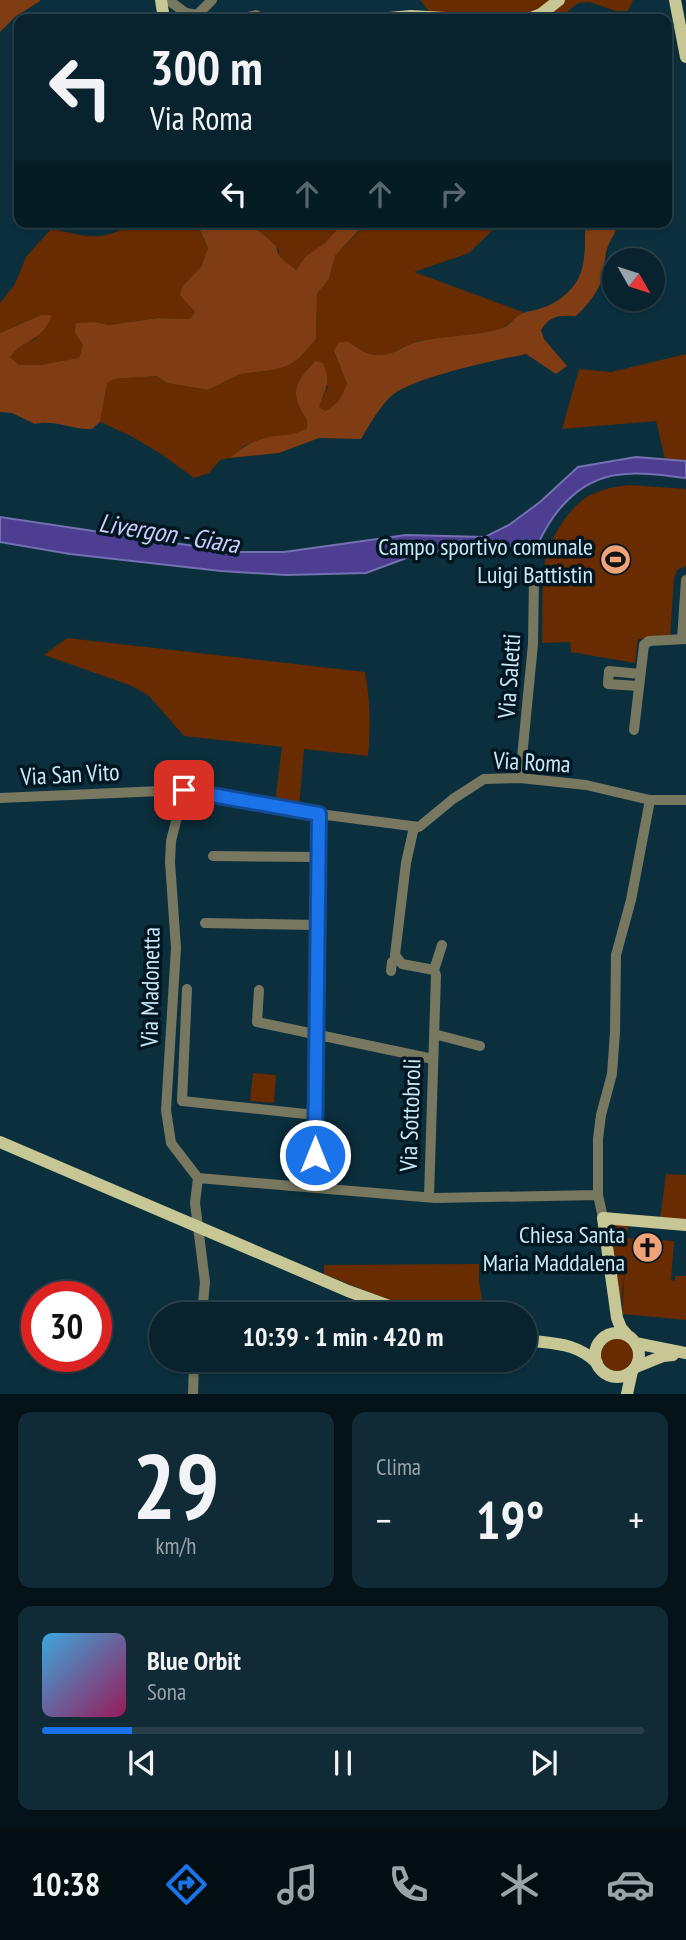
<!DOCTYPE html>
<html lang="it">
<meta charset="utf-8">
<style>
body{margin:0;font-family:"PT Sans Narrow",sans-serif;background:#112b36;color:#f1f3f6;height:100vh;display:flex;flex-direction:column;font-size:26px;white-space:nowrap}
*{box-sizing:border-box;margin:0}
p{font-size:23px;color:#98a4aa}
.icon{flex:none;width:38px;height:38px;fill:none;stroke:currentColor;stroke-width:2;stroke-linecap:round;stroke-linejoin:round}
.map{position:relative;height:1394px;overflow:hidden}
.panel{display:flex;flex-direction:column;gap:18px;padding:18px;background:#041319;flex:1}
.panel>*{flex:none}
.banner{position:absolute;left:14px;top:14px;width:658px;height:214px;border-radius:14px;box-shadow:0 2px 5px #0004,0 0 0 2px #29404a;background:#08232e;color:#f1f3f6;overflow:hidden}
.needle{width:46px;rotate:129deg}
.buttons{position:absolute;left:602px;top:248px;display:grid;gap:14px}
.buttons a{display:grid;place-items:center;width:63px;height:63px;border-radius:50%;background:#08232e;box-shadow:0 2px 5px #0004,0 0 0 2px #29404a;font-size:35px}
.speed{position:absolute;left:21px;top:1281px;display:flex;gap:14px;font-size:35px;font-weight:700;text-align:center}
.speed>*{display:grid;place-content:center;width:91px;height:91px;border-radius:50%;background:#08232e;box-shadow:0 2px 5px #0004,0 0 0 2px #29404a;line-height:1}
.speed .limit{border:10px solid #d22;background:#fff;color:#111}
.pin{position:absolute;display:grid;place-items:center;width:60px;height:60px;color:#fff;margin:-30px;border-radius:14px;box-shadow:0 4px 10px #0006}
.me{position:absolute;width:77px;margin:-38px;rotate:0deg;stroke-linejoin:round;filter:drop-shadow(0 0 5px #0008)}
.turn{display:flex;align-items:center;gap:24px;height:147px;padding:0 21px;font-size:32px}
.turn .icon{width:91px;height:91px;stroke-width:2.5}
.turn b{display:block;font-size:49px;line-height:60px}
.lanes{display:flex;align-items:center;height:66px;padding:0 21px;background:#0003;justify-content:center;gap:35px;direction:ltr}
.lanes .off{opacity:.35}
.big{font-size:52px;font-weight:600;line-height:1.1}
.panel .tile{flex:1;display:flex;flex-direction:column;justify-content:center;gap:10px;min-width:0;padding:0 24px;border-radius:14px;background:#112b36}
.panel .dial{align-items:center;gap:0}
.dial b{font-size:91px;line-height:1}
.song{display:flex;align-items:center;gap:21px}
.cover{width:84px;height:84px;border-radius:10px;background:linear-gradient(135deg,hsl(200 70% 55%),hsl(330 70% 35%))}
.played{height:7px;border-radius:4px;background:linear-gradient(90deg,#1a73e8 15%,#29404a 15%)}
.keys{display:flex;justify-content:space-around;direction:ltr}
.heat{display:flex;justify-content:space-between;align-items:center;font-size:38px;direction:ltr}
.panel .tiles{flex:1;display:grid;gap:18px;grid-template-columns:1fr 1fr}
.tile:last-child{grid-column:span 2}
.trip{position:absolute;left:149px;top:1302px;width:388px;height:70px;border-radius:35px;background:#08232e;box-shadow:0 2px 5px #0004,0 0 0 2px #29404a;font-weight:600;line-height:70px;text-align:center}
.dock{display:flex;height:112px;justify-content:space-around;align-items:center;background:#030e12;color:#98a4aa}
.dock .icon{width:49px;height:49px}
.dock .selected{color:#1a73e8}
.dock b{font-size:32px;color:#f1f3f6}
.map>svg:first-child{display:block}
.green{fill:#692b00}
.forest{fill:#803d13}
.water{fill:#4e3e92;stroke:#7371b1;stroke-width:2}
.lines{fill:none;stroke-linecap:round;stroke-linejoin:round}
.minor{stroke:#787860;stroke-width:10}
.major{stroke:#c6c794;stroke-width:12}
.route-casing{stroke:#114b97;stroke-width:18}
.route{stroke:#1a73e8;stroke-width:12}
.labels{text-anchor:middle;dominant-baseline:central;stroke-width:7;stroke-linejoin:round;paint-order:stroke}
.poi-label{font-size:24px;fill:#c8e8f8;stroke:#001621;text-anchor:end}
.street-label{font-size:24px;fill:#c8e8f8;stroke:#001621}
.water-label{font-size:26px;font-style:italic;fill:#cfcbfa;stroke:#001621}
</style>
<div class="map">
<svg width="686" height="1394" viewBox="0 0 686 1394">
<rect width="100%" height="100%" fill="#0b2f3d"/>
<path class="green" d="M 420,0 L 633,0 L 628,11 L 616,11 L 589,2 L 578,3 L 558,19 L 427,19 L 431,14 Z
M 132,222 L 195,222 L 208,248 L 201,267 L 194,276 L 195,312 L 190,319 L 158,318 L 109,325 L 94,322 L 75,333 L 83,345 L 79,359 L 41,365 L 19,365 L 9,357 L 19,345 L 35,339 L 41,315 L 0,333 L 0,303 L 15,284 L 26,257 L 52,228 C 83,237 106,243 132,222 Z
M 249,222 L 345,222 L 319,249 L 305,257 L 296,270 L 279,256 L 279,250 Z
M 362,222 L 501,222 L 469,253 L 414,272 L 523,312 L 501,329 L 465,337 L 418,341 L 384,356 L 370,354 L 359,350 L 348,341 L 334,352 L 348,383 C 343,396 337,405 325,411 L 318,407 L 328,387 L 315,361 C 299,380 289,388 302,412 C 306,418 308,420 307,428 L 298,434 L 263,438 L 244,446 L 230,458 L 220,460 L 209,473 L 194,478 L 161,454 L 131,436 L 100,422 L 107,382 L 114,379 L 157,376 L 167,383 L 208,390 L 240,374 L 273,370 L 316,339 L 317,294 L 329,279 L 335,256 L 361,229 Z
M 686,354 L 686,461 L 665,459 L 656,421 L 562,429 L 579,369 L 611,372 Z
M 629,485 L 686,489 L 686,566 L 677,570 L 674,578 L 670,638 L 638,639 L 635,663 L 571,652 L 570,642 L 542,643 C 543,617 541,588 545,562 C 549,538 571,504 592,494 C 604,489 616,486 629,485 Z
M 67,638 L 365,672 C 370,700 371,727 368,756 L 304,749 L 299,807 L 275,803 L 282,747 L 184,736 L 149,696 L 132,686 L 44,655 Z
M 253,1073 L 276,1075 L 274,1103 L 250,1101 Z
M 666,1174 L 686,1175 L 686,1221 L 660,1219 Z
M 615,1222 L 628,1223 L 627,1238 L 674,1241 L 671,1280 L 675,1281 L 675,1276 L 686,1276 L 686,1320 L 622,1314 L 625,1267 L 620,1313 L 608,1227 Z
M 479,1264 L 479,1281 L 484,1314 L 423,1314 L 324,1274 L 324,1265 Z
M601 1355a16 16 0 1 1 32 0a16 16 0 1 1-32 0Z"/>
<path class="forest" d="M 0,0 L 40,0 L 40,1 L 15,17 L 0,32 Z
M 196,222 L 249,222 L 276,246 L 279,256 L 296,270 L 305,257 L 325,243 L 341,225 L 345,222 L 362,222 L 360,229 L 335,256 L 329,279 L 317,294 L 316,339 L 299,358 L 289,365 L 273,370 L 240,374 L 208,390 L 167,383 L 157,376 L 114,379 L 107,383 L 100,422 L 92,429 C 72,430 55,419 35,424 L 12,413 L 0,412 L 0,333 L 41,315 L 52,315 C 41,344 26,336 10,357 L 19,365 L 41,365 L 79,358 L 83,345 L 75,333 L 76,323 L 94,322 L 109,325 L 158,318 L 190,319 L 195,312 L 180,295 L 183,286 L 201,267 L 208,248 Z
M 585,222 L 606,222 L 616,231 C 603,253 607,251 603,274 C 601,289 587,306 576,316 C 560,315 550,315 541,330 L 544,339 L 567,366 L 556,374 L 526,354 C 497,360 408,378 389,398 C 378,410 369,425 361,439 L 319,438 L 279,453 L 230,458 C 240,449 250,442 264,438 C 279,434 294,437 307,428 C 308,420 306,418 302,412 C 289,388 299,379 315,361 L 323,363 C 332,384 325,388 319,407 L 325,411 C 337,405 343,396 347,383 L 334,351 L 338,343 L 348,341 C 358,349 367,356 381,355 C 395,355 407,343 421,341 C 447,336 474,336 500,329 C 510,326 516,314 526,312 C 547,308 561,302 575,284 C 587,267 585,242 585,222 Z"/>
<path class="water" d="M 636,457 L 686,461 L 686,478 C 667,476 646,472 626,474 C 583,476 555,507 538,544 L 420,553 L 366,573 L 286,575 L 221,571 L 70,554 L 0,542 L 0,517 L 234,552 L 284,552 L 406,535 L 485,537 L 509,525 L 540,502 L 578,467 Z"/>
<g class="lines">
<path class="minor" d="M 168,0 L 186,13 L 197,15
M 205,19 L 197,15 L 212,0
M 239,19 L 256,15
M 682,639 L 686,580
M 638,686 L 608,684 L 609,671 L 640,674
M 634,730 L 644,645 L 649,641 L 686,639
M 520,778 L 533,644 L 534,576
M 184,790 L 171,841 L 170,862 L 176,948 L 166,1110 L 171,1143 L 198,1178
M 0,798 L 184,790 L 319,814 L 419,827 L 453,799 L 484,779 L 520,778 L 586,785 L 650,800 L 686,800
M 414,827 L 406,863 L 395,955 L 402,964 L 434,970 L 436,975 L 429,1197
M 213,856 L 318,857
M 205,923 L 317,925
M 434,970 L 442,945
M 391,971 L 392,962 L 396,958
M 187,989 L 182,1101 L 315,1115
M 259,990 L 257,1022 L 433,1059
M 434,1034 L 480,1046
M 198,1178 L 435,1198 L 598,1195
M 198,1178 L 195,1203 L 205,1282 L 202,1314
M 314,1187 L 319,814
M 603,1218 L 598,1195 L 598,1139 L 601,1115 L 612,1074 L 615,1032 L 616,955 L 631,900 L 650,800
M 193,1394 L 194,1360"/>
<path class="major" d="M 161,0 L 164,19
M 675,0 L 686,57
M 378,19 L 411,16 L 463,19
M 528,19 L 541,14 L 559,0
M 0,1142 L 348,1291 L 411,1314
M595 1355a22 22 0 1 1 44 0a22 22 0 1 1-44 0Z
M 628,1336 L 621,1328 L 617,1318 L 603,1218 L 686,1225
M 525,1340 C 553,1344 576,1342 597,1363
M 635,1343 L 686,1353
M 636,1367 L 663,1356 L 673,1355
M 627,1394 L 632,1371"/>
</g>
<g class="lines">
<defs>
<path id="route" d="M 184,790 L 319,814 L 315,1155"/>
</defs>
<use href="#route" class="route-casing"/>
<use href="#route" class="route"/>
</g>
<defs>
<symbol id="stadium-disc" viewBox="-11 -11 22 22"><circle r="9.5" fill="#f0a279" stroke="#001621"/><path d="M0-5a6.5 5 0 1 0 0 10a6.5 5 0 1 0 0-10ZM-3.5-1.8h7v3.6h-7Z" fill="#111"/></symbol>
<symbol id="church-disc" viewBox="-11 -11 22 22"><circle r="9.5" fill="#f0a279" stroke="#001621"/><path d="M-1.2-6h2.4v3.5h3.3v2.4h-3.3V6h-2.4V-.1h-3.3v-2.4h3.3Z" fill="#111"/></symbol>
</defs>
<g fill-rule="evenodd">
<use href="#stadium-disc" x="598" y="542" width="35" height="35"/>
<use href="#church-disc" x="630" y="1230" width="35" height="35"/>
</g>
<g class="labels">
<g class="poi-label">
<text x="593" y="546">Campo sportivo comunale<tspan x="593" dy="28">Luigi Battistin</tspan></text>
<text x="625" y="1234">Chiesa Santa<tspan x="625" dy="28">Maria Maddalena</tspan></text>
</g>
<g class="street-label">
<text transform="translate(509 676) rotate(-86)">Via Saletti</text>
<text transform="translate(532 762) rotate(3)">Via Roma</text>
<text transform="translate(70 774) rotate(-3)">Via San Vito</text>
<text transform="translate(150 987) rotate(-89)">Via Madonetta</text>
<text transform="translate(410 1115) rotate(-88)">Via Sottobroli</text>
</g>
<g class="water-label">
<text transform="translate(169 533) rotate(9)">Livergon - Giara</text>
</g>
</g>
</svg>
<div class="buttons">
<a><svg class="needle" viewBox="-14 -14 28 28"><path d="M0-13l5 13h-10z" fill="#e53935"/><path d="M0 13l5-13h-10z" fill="#98a4aa"/></svg></a>
</div>
<div class="speed"><div class="limit">30</div></div>
<div class="pin" style="left:184px;top:790px;background:#d93025"><svg class="icon" aria-label="arrive" viewBox="0 0 24 24"><path d="M6 21V4h12l-3 4 3 4H6"/></svg></div>
<svg class="me" style="left:315px;top:1155px" viewBox="-20 -20 40 40"><circle r="17" fill="#1a73e8" stroke="#fff" stroke-width="3"/><path d="M0-11L8 9 0 5-8 9z" fill="#fff"/></svg>
<div class="trip">10:39 · 1 min · 420 m</div>
<div class="banner">
<div class="turn"><svg class="icon" aria-label="left" viewBox="0 0 24 24"><path d="M17 20v-9H6M10 6l-5 5 5 5"/></svg><div><b>300 m</b>Via Roma</div></div>
<div class="lanes"><svg class="icon" aria-label="left" viewBox="0 0 24 24"><path d="M17 20v-9H6M10 6l-5 5 5 5"/></svg><svg class="icon off" aria-label="ahead" viewBox="0 0 24 24"><path d="M12 20V5M6 11l6-6 6 6"/></svg><svg class="icon off" aria-label="ahead" viewBox="0 0 24 24"><path d="M12 20V5M6 11l6-6 6 6"/></svg><svg class="icon off" aria-label="right" viewBox="0 0 24 24"><path d="M7 20v-9h11M14 6l5 5-5 5"/></svg></div>
</div>
</div>
<section class="panel">
<div class="tiles">
<div class="tile dial"><b>29</b><p>km/h</p></div>
<div class="tile"><p>Clima</p>
<div class="heat"><a>−</a><b class="big">19°</b><a>+</a></div>
</div>
<div class="tile">
<div class="song"><i class="cover"></i><div><b>Blue Orbit</b><p>Sona</p></div></div>
<div class="played"></div>
<div class="keys"><svg class="icon" aria-label="previous" viewBox="0 0 24 24"><path d="M18 5L8 12l10 7zM5 5v14"/></svg><svg class="icon" aria-label="pause" viewBox="0 0 24 24"><path d="M8 5v14M16 5v14"/></svg><svg class="icon" aria-label="next" viewBox="0 0 24 24"><path d="M6 5l10 7-10 7zM19 5v14"/></svg></div>
</div>
</div>
</section>
<nav class="dock">
<b>10:38</b>
<svg class="icon selected" aria-label="directions" viewBox="0 0 24 24"><path d="M12 3l9 9-9 9-9-9zM9 14v-3h6M13 9l2 2-2 2"/></svg>
<svg class="icon" aria-label="music" viewBox="0 0 24 24"><path d="M9 18V5l10-2v13"/><circle cx="6" cy="18" r="3"/><circle cx="16" cy="16" r="3"/></svg>
<svg class="icon" aria-label="phone" viewBox="0 0 24 24"><path d="M5 4h4l2 5-3 2q2 4 5 5l2-3 5 2v4C11 20 4 13 5 4z"/></svg>
<svg class="icon" aria-label="climate" viewBox="0 0 24 24"><path d="M12 3v18M4 7l16 10M4 17L20 7"/></svg>
<svg class="icon" aria-label="car" viewBox="0 0 24 24"><path d="M5 17H2v-5l4-1 3-4h7l3 4 3 1v5h-3M9 17h6M6 11h13"/><circle cx="7" cy="17" r="2"/><circle cx="17" cy="17" r="2"/></svg>
</nav>
